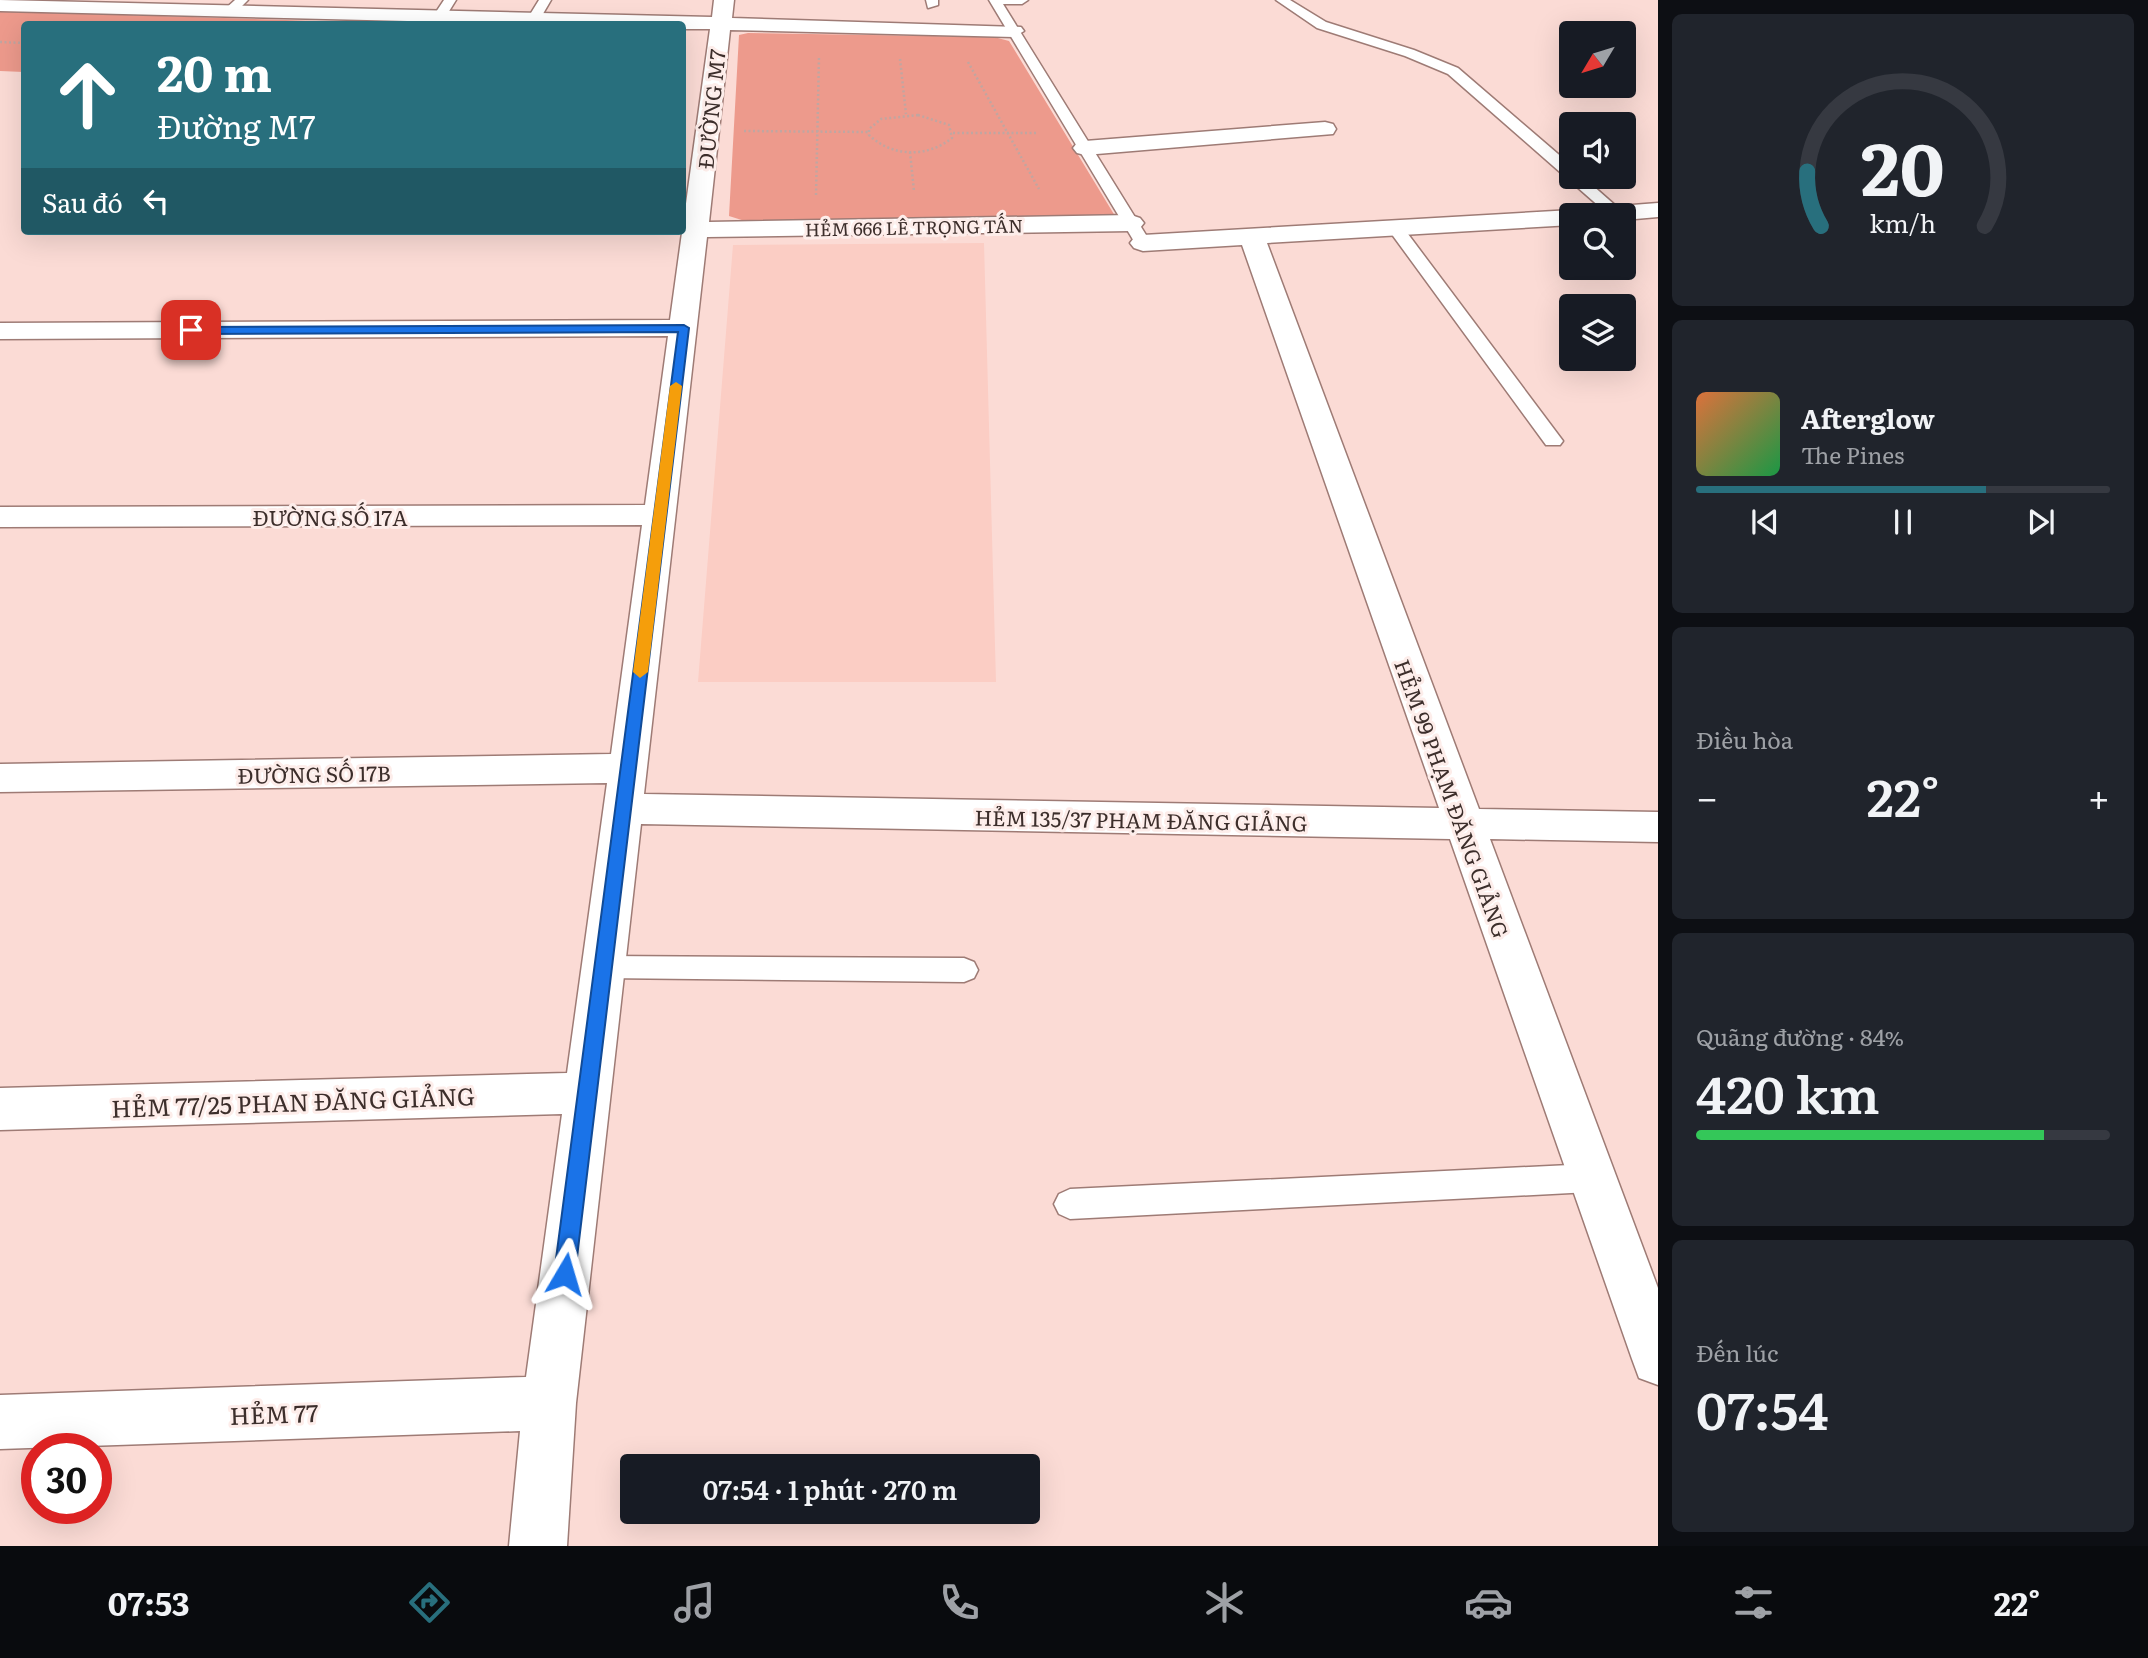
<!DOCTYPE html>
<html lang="vi">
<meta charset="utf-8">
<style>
body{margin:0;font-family:Literata,serif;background:#20242c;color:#f1f3f6;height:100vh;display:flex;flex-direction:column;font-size:26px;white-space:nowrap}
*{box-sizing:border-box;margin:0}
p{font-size:23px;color:#9ea1a6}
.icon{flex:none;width:38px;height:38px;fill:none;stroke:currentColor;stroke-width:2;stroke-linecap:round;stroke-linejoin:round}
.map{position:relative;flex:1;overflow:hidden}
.side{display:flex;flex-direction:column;gap:14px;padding:14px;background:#0d0f14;width:490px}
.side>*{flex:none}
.guide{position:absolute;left:21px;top:21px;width:665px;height:214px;border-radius:7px;box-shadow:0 7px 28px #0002;background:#286f7d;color:#fff;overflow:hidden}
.needle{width:46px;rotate:232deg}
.fabs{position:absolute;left:1559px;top:21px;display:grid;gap:14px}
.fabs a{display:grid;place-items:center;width:77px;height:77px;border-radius:7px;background:#171b24;box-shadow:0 7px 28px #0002;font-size:35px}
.speed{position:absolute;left:21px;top:1433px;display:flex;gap:14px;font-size:35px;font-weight:700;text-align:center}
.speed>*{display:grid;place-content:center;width:91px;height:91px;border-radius:50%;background:#171b24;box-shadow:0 7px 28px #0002;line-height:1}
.speed .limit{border:10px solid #d22;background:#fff;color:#111}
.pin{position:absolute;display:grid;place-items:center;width:60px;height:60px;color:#fff;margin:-30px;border-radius:14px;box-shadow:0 4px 10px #0006}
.me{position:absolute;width:77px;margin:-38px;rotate:7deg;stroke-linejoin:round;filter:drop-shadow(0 0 5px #0008)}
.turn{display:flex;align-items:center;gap:24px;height:147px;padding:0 21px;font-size:32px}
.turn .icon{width:91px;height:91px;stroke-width:2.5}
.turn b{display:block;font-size:49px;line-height:60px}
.then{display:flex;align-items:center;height:66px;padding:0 21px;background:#0003;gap:14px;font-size:26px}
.big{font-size:52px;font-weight:600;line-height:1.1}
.side .card{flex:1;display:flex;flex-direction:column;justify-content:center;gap:10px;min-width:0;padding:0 24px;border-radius:10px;background:#20242c}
.side .dial{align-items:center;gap:0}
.dial svg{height:182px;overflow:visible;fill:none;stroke:#363941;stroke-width:7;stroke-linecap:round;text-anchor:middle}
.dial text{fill:#f1f3f6;stroke:none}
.song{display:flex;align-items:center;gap:21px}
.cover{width:84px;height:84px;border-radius:10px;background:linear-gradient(135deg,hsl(20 70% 55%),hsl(140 70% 35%))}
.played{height:7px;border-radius:4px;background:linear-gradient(90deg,#286f7d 70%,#363941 70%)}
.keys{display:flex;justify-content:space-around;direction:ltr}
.heat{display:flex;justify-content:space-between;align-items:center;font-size:38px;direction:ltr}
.charge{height:10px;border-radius:5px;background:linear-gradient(90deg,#34c759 84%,#363941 0)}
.trip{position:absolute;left:620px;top:1454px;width:420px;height:70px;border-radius:7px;background:#171b24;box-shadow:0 7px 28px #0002;font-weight:600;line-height:70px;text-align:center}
.tabs{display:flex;height:112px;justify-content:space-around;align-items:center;background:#090b0e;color:#9ea1a6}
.tabs .icon{width:49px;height:49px}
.tabs .active{color:#286f7d}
.tabs b{font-size:32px;color:#f1f3f6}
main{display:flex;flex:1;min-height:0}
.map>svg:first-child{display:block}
.built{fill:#fbcdc4}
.green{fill:#ed9a8c}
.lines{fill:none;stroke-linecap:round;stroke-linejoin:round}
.lane-casing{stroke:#9e7b75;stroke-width:3}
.street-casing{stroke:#9e7b75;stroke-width:3}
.path{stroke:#c0a6a1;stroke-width:2.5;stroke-dasharray:2 2.5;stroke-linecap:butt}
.lane{fill:#fff;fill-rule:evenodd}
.street{fill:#fff;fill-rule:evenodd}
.route{fill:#1a73e8;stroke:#114b97;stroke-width:2}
.slow{fill:#f59e0b}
.labels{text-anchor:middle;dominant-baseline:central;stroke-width:6;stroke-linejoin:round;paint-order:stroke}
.far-street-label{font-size:18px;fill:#3c2e2b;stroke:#fdedea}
.street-label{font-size:21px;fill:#3c2e2b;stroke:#fdedea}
.near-street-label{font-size:24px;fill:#3c2e2b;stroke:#fdedea}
</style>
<main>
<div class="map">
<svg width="1658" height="1546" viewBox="0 0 1658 1546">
<rect width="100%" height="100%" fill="#fbdbd5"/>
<path class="built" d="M 984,243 L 996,682 L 698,682 L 733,245 Z"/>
<path class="green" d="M 0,11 L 411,24 L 24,24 L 24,72 L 0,71 Z
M 748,33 L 994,37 L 1009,41 L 1115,216 L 748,222 L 729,216 L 739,35 Z"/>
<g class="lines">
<defs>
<path id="lane" d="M 235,0 L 248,0 L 233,15 L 225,15 L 225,9 Z
M 444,0 L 456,0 L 443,21 L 433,21 L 432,18 Z
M 539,0 L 551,0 L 537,24 L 527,24 L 526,21 Z
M 926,0 L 938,0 L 938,5 L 928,8 Z
M 989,0 L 1028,0 L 1022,4 L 1003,4 L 1151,243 L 1149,246 L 1143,248 L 1135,243 Z
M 1276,0 L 1290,0 L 1326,22 L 1414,50 L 1458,68 L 1572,166 L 1572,177 L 1583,177 L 1625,214 L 1609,215 L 1448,74 L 1405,56 L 1317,28 Z
M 1396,224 L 1402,226 L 1560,437 L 1563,441 L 1560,445 L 1546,445 L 1388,229 Z
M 603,956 L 964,958 L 974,962 L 978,970 L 974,978 L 964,982 L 603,978 L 593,975 L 589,967 L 593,959 Z
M 1590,1164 L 1601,1168 L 1605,1178 L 1601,1188 L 1590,1192 L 1070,1219 L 1059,1214 L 1054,1204 L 1059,1194 L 1070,1189 Z"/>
<path id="street" d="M 0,0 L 712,17 L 714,0 L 734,0 L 732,18 L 1021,27 L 1024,31 L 1014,37 L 730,30 L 709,222 L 1131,215 L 1140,218 L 1144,223 L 1140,228 L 1131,231 L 707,237 L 644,794 L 1439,808 L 1242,245 L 1143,251 L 1134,248 L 1130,243 L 1134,238 L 1143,235 L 1572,210 L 1582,213 L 1593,208 L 1658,203 L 1658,217 L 1624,220 L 1624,215 L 1572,215 L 1572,225 L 1267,243 L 1479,809 L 1658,812 L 1658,842 L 1490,839 L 1658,1288 L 1658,1385 L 1639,1378 L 1632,1359 L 1450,839 L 641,824 L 576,1403 L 567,1546 L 509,1546 L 520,1431 L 0,1449 L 0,1395 L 526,1377 L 562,1114 L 0,1130 L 0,1088 L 567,1073 L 607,783 L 0,792 L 0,764 L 611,754 L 642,525 L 0,527 L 0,507 L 645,505 L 668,336 L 0,339 L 0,323 L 670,320 L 710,29 L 682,29 L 682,24 L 526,24 L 0,11 Z
M 1325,122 L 1333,124 L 1336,129 L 1333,134 L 1085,155 L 1077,153 L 1073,148 L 1077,143 L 1085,141 Z"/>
</defs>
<use href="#lane" class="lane-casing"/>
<use href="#street" class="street-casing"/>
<path class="path" d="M 0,42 L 24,43
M 900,59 L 906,114
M 968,62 L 1039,189
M 918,115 L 949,125 L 952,138 C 927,158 892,157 869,135 L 869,129 L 881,119 Z
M 744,131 L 869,132
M 953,133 L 1038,133
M 910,152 L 914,191
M 816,195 L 819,57"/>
<use href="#lane" class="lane"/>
<use href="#street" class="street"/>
</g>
<path class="route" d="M 684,325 L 689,328 L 575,1274 L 572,1281 L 565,1284 L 557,1281 L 554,1274 L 678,332 L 191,334 L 186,330 L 191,327 Z"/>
<path class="slow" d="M 676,382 L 682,386 L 648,672 L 640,678 L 633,672 L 670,386 Z"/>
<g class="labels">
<g class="far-street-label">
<text transform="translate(914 227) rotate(-1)">HẺM 666 LÊ TRỌNG TẤN</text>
</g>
<g class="street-label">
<text transform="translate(710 109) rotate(-84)">ĐƯỜNG M7</text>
<text x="330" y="516">ĐƯỜNG SỐ 17A</text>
<text transform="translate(314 773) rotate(-1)">ĐƯỜNG SỐ 17B</text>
<text transform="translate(1453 798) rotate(70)">HẺM 99 PHẠM ĐĂNG GIẢNG</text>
<text transform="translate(1141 819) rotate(1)">HẺM 135/37 PHẠM ĐĂNG GIẢNG</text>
</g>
<g class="near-street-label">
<text transform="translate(293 1101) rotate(-2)">HẺM 77/25 PHAN ĐĂNG GIẢNG</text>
<text transform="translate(274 1413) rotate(-2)">HẺM 77</text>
</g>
</g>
</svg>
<div class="fabs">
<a><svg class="needle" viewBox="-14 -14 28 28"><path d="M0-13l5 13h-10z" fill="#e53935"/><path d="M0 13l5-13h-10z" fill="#9ea1a6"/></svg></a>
<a><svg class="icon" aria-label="sound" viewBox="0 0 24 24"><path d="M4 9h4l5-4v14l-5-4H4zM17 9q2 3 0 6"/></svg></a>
<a><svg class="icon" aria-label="search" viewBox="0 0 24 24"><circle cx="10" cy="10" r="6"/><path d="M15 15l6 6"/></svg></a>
<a><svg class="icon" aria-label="layers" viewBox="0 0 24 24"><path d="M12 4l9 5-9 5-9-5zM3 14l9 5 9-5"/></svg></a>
</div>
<div class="speed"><div class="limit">30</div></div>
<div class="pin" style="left:191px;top:330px;background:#d93025"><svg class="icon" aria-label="arrive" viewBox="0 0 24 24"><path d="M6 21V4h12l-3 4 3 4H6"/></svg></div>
<svg class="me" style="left:565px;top:1274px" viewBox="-20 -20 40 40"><path d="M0-17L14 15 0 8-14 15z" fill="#1a73e8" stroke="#fff" stroke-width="4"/></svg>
<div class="trip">07:54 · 1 phút · 270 m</div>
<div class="guide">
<div class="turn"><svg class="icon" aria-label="ahead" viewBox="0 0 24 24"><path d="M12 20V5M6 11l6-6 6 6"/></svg><div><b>20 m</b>Đường M7</div></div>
<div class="then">Sau đó<svg class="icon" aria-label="left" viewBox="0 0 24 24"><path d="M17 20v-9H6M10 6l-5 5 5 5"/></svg></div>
</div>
</div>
<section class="side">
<div class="card dial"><svg viewBox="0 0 100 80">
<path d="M14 69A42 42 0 1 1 86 69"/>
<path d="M14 69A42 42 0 0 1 8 45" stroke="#286f7d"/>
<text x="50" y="56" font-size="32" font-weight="700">20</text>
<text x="50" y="72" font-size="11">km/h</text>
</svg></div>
<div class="card">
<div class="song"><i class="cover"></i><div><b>Afterglow</b><p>The Pines</p></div></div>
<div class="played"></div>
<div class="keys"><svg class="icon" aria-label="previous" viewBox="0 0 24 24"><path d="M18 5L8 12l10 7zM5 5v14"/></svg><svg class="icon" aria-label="pause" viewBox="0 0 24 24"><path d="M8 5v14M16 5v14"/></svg><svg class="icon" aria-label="next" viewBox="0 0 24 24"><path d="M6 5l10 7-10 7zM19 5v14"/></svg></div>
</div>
<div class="card"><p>Điều hòa</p>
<div class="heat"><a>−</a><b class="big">22°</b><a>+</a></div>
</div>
<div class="card"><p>Quãng đường · 84%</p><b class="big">420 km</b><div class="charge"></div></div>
<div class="card"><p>Đến lúc</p><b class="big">07:54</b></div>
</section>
</main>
<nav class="tabs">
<b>07:53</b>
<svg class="icon active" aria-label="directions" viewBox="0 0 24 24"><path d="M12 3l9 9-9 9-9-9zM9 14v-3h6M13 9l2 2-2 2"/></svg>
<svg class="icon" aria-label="music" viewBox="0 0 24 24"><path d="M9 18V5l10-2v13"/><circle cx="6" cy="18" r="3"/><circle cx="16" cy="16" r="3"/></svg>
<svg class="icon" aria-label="phone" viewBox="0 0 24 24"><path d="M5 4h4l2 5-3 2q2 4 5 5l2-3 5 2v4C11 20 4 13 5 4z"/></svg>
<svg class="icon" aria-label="climate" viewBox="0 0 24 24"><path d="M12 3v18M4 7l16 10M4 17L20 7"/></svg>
<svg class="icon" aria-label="car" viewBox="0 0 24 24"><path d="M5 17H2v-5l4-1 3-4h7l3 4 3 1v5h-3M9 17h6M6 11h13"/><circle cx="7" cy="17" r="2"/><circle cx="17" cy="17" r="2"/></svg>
<svg class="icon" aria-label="filters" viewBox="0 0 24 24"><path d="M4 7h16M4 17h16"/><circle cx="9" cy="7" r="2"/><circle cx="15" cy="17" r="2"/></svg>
<b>22°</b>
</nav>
